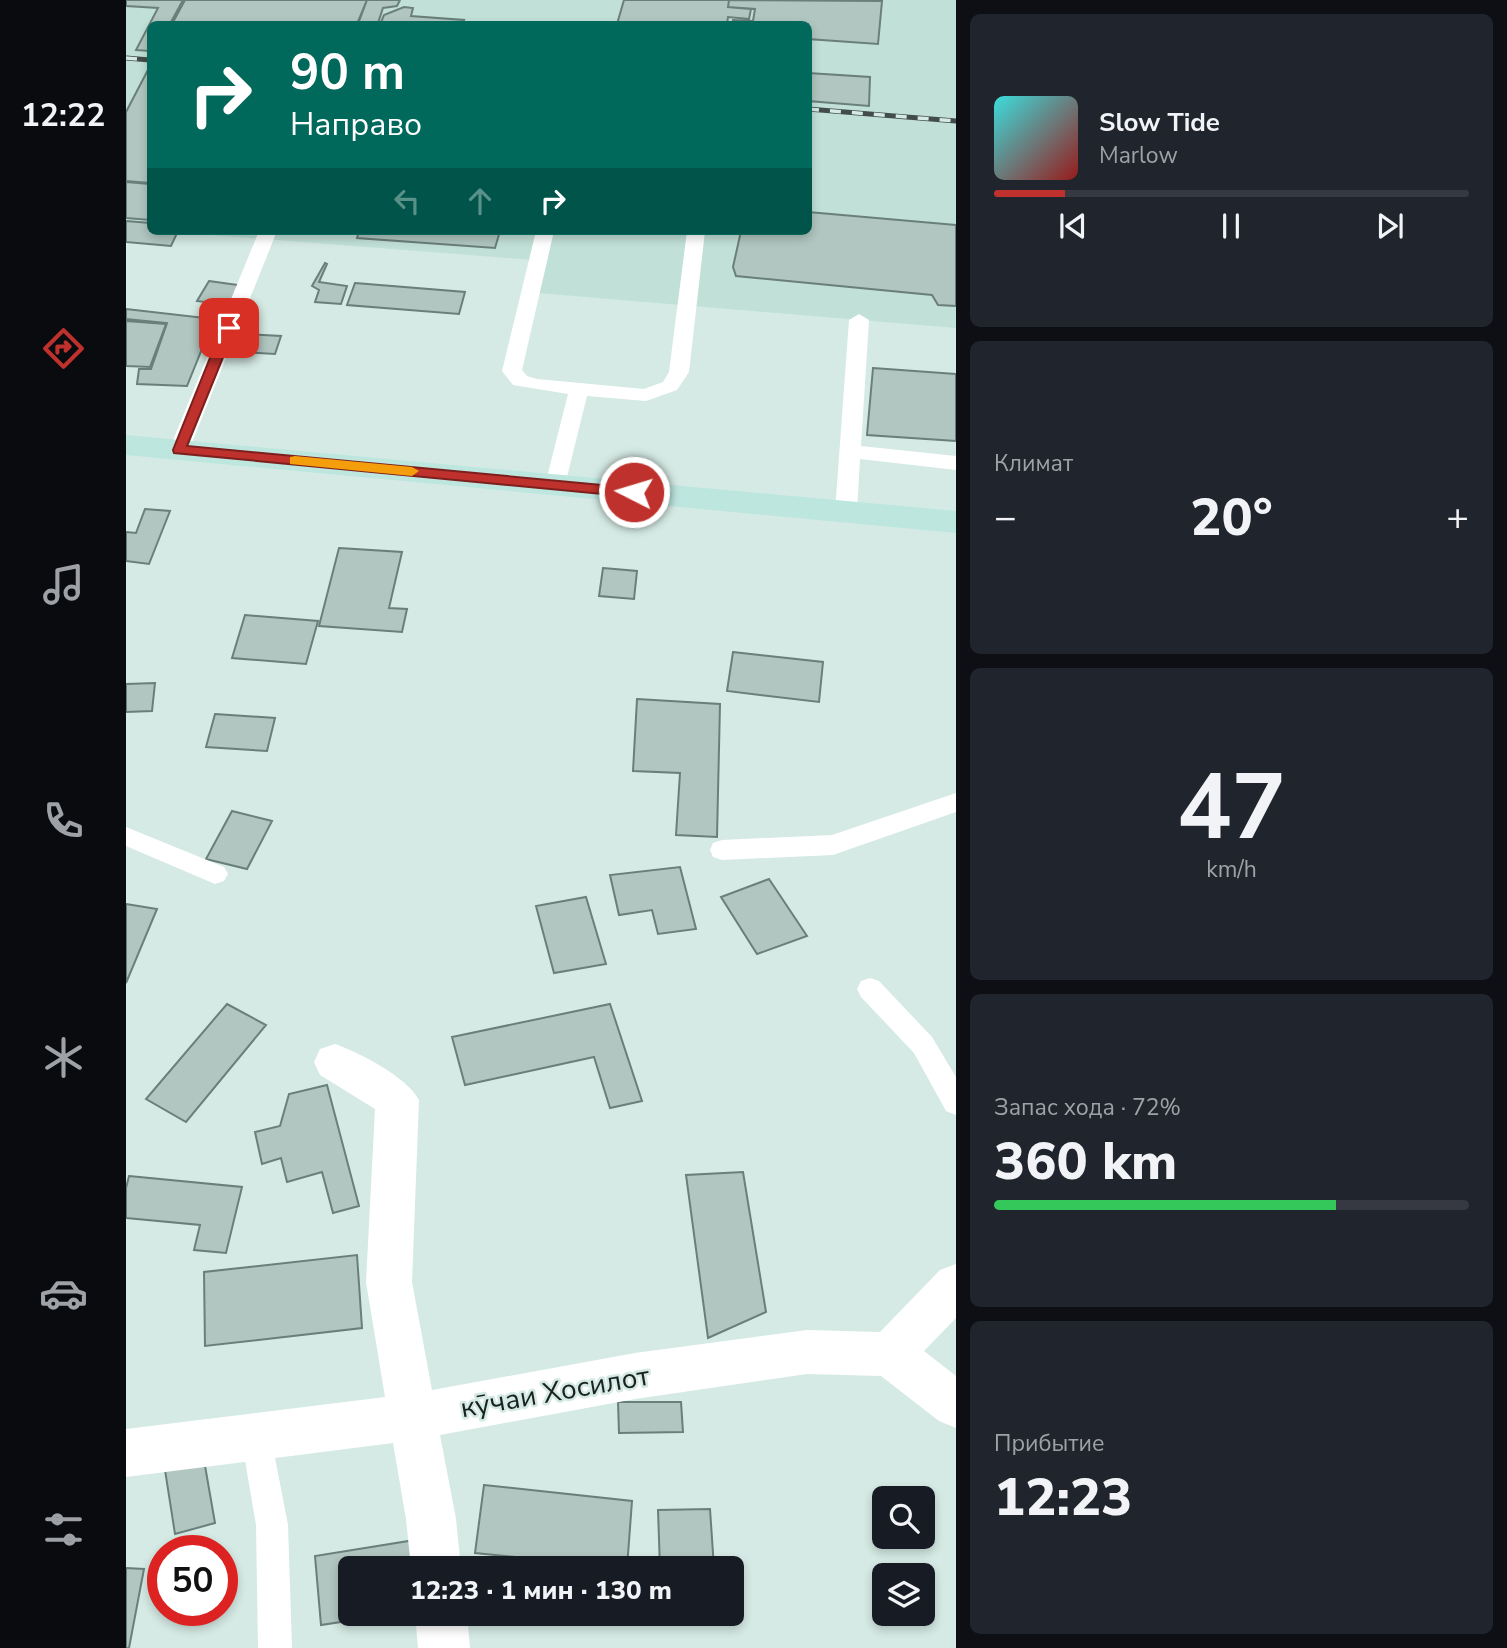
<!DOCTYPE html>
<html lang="ru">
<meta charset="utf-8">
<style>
body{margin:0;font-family:"Nunito Sans",sans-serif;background:#20242c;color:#f1f3f6;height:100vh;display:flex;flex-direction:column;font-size:26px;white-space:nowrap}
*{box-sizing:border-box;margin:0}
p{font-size:23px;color:#9ea1a6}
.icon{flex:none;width:38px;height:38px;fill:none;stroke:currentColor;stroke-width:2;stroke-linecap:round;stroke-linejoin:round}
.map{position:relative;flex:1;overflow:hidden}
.drawer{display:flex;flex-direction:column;gap:14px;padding:14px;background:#0d0f14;width:551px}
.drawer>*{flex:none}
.hud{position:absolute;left:21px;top:21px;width:665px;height:214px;border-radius:10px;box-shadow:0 4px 10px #0003;background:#00695c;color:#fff;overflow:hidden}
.fabs{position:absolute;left:746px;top:1486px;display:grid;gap:14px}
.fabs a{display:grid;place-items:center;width:63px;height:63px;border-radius:10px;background:#171b24;box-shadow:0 4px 10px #0003;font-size:35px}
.speed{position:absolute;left:21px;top:1535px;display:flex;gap:14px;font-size:35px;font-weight:700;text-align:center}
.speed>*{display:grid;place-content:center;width:91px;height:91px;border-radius:50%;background:#171b24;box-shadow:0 4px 10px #0003;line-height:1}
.speed .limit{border:10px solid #d22;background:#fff;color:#111}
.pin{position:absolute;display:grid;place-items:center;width:60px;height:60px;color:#fff;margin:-30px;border-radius:14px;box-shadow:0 4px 10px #0006}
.me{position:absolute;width:77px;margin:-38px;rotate:275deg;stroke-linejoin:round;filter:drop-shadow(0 0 5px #0008)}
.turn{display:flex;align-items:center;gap:24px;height:147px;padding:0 28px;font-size:32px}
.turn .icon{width:91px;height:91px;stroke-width:2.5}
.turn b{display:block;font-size:49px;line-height:60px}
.lanes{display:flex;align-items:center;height:66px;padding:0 28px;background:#0003;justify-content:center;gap:35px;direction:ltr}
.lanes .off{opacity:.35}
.big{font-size:52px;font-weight:800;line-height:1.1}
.drawer .card{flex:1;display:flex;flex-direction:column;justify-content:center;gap:10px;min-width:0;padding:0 24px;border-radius:10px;background:#20242c}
.drawer .dial{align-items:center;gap:0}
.dial b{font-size:91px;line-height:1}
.song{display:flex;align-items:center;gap:21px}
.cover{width:84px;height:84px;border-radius:10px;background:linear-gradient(135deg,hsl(180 70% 55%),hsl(0 70% 35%))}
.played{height:7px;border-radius:4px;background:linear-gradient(90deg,#bf312c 15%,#363941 15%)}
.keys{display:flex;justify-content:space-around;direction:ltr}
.heat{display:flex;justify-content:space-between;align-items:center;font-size:38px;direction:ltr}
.charge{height:10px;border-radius:5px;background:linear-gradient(90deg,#34c759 72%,#363941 0)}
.trip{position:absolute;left:212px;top:1556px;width:406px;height:70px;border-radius:10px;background:#171b24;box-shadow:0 4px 10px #0003;font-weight:800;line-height:70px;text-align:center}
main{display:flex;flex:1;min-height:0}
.dock{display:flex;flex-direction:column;width:126px;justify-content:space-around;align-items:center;background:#090b0e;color:#9ea1a6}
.dock .icon{width:49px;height:49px}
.dock .on{color:#bf312c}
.dock b{font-size:32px;color:#f1f3f6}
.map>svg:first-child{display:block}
.built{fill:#c1e0d8}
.building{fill:#b1c6c0;stroke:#6b7f7a;stroke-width:2}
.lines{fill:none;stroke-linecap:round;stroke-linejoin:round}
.lane{fill:#fff;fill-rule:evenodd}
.street{fill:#fff;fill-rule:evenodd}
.secondary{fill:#bde6df;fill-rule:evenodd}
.rail-casing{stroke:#424c49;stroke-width:5}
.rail{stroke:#d5eae4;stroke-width:3.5;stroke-dasharray:11;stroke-linecap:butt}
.route{fill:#bf312c;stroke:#7c201d;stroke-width:2}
.slow{fill:#f59e0b}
.labels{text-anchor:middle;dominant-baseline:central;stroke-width:5;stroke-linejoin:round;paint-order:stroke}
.near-street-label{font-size:28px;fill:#1a221f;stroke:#d5eae4}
</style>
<main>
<nav class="dock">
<b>12:22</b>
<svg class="icon on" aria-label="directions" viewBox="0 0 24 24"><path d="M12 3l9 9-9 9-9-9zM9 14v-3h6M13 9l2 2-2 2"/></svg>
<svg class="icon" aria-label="music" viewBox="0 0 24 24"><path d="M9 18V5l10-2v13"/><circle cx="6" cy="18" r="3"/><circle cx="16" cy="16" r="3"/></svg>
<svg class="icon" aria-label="phone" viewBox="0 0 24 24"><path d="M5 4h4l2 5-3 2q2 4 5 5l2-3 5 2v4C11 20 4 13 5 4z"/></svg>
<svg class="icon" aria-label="climate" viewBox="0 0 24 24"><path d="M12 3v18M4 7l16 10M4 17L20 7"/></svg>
<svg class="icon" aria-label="car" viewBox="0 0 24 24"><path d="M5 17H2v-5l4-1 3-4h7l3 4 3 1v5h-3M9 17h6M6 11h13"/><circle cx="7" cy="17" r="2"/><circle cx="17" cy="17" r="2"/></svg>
<svg class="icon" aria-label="filters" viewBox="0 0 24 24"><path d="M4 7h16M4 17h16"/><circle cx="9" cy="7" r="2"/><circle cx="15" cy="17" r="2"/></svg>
</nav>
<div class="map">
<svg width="830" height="1648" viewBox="0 0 830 1648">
<rect width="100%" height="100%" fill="#d5eae4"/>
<path class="built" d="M 0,0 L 830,0 L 830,328 L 401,292 L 408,260 L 33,231 L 682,231 L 682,24 L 24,24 L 24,230 L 0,228 Z"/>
<path class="building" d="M 0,0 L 57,0 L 44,24 L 24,24 L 24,51 L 10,50 L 32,8 L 0,6 Z
M 59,0 L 241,0 L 231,24 L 46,24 Z
M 241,0 L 274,0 L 271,6 L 257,8 L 252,23 L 263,24 L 232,24 Z
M 498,0 L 603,0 L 602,7 L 625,9 L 623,19 L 602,17 L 601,24 L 491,24 Z
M 603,0 L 756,1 L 752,44 L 682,39 L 682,24 L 606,24 L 607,20 L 627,21 L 629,9 L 602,7 Z
M 278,7 L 287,8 L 285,16 L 338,20 L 336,24 L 255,22 L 258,15 Z
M 24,66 L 24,183 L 0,181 L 0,112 Z
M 682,73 L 744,77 L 743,106 L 682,101 Z
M 0,182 L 24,184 L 24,220 L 0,218 Z
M 682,212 L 830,225 L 830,306 L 812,305 L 806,295 L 610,276 L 607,267 L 615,231 L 682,231 Z
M 0,221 L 24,223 L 24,231 L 52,231 L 45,246 L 0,242 Z
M 233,231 L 374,231 L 369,248 L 231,238 Z
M 199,263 L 201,264 L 193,282 L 221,286 L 215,304 L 189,302 L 193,290 L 186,286 Z
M 83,281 L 119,286 L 107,306 L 71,301 Z
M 229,283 L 339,292 L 333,314 L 221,305 Z
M 0,309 L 88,319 L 61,386 L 11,384 L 13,369 L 25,369 L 41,323 L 0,319 Z
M 0,321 L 40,324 L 24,367 L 0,366 Z
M 121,334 L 155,336 L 149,354 L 116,352 Z
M 747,368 L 830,374 L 830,441 L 741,435 Z
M 19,509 L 44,511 L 23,564 L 0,561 L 0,532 L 10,533 Z
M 213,548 L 276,552 L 263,608 L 281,609 L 276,632 L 193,626 Z
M 477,568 L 511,571 L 508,599 L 473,596 Z
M 119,615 L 192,621 L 180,664 L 106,658 Z
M 607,652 L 697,662 L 693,702 L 601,691 Z
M 29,683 L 26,711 L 0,712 L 0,684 Z
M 511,699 L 594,704 L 591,837 L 550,835 L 554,773 L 507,771 Z
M 89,714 L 149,718 L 141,751 L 80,747 Z
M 106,811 L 146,821 L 121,869 L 80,859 Z
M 554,867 L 570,929 L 532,934 L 526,910 L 493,915 L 484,875 Z
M 643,879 L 681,936 L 631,954 L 595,897 Z
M 460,897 L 480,964 L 428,973 L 410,906 Z
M 0,904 L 31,909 L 0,983 Z
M 101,1004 L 140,1025 L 60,1122 L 20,1099 Z
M 484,1004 L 516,1101 L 484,1108 L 468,1057 L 339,1085 L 326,1037 Z
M 201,1085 L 233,1206 L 207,1213 L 196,1172 L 161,1182 L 155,1158 L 136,1164 L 129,1132 L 154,1126 L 163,1094 Z
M 617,1172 L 640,1312 L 582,1338 L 560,1175 Z
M 3,1176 L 116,1187 L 100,1253 L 68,1250 L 74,1225 L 0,1218 L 0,1188 Z
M 231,1255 L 236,1328 L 79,1346 L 78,1272 Z
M 492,1402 L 555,1402 L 557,1432 L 493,1433 Z
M 78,1460 L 89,1523 L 49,1534 L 39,1470 Z
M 358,1485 L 506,1501 L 501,1568 L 349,1553 Z
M 584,1509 L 588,1568 L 534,1568 L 532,1510 Z
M 295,1539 L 298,1568 L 224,1568 L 224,1614 L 267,1614 L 195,1625 L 189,1556 Z
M 0,1568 L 18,1569 L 3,1648 L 0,1648 Z
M 536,1614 L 591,1614 L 591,1620 L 536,1620 Z"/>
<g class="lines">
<path class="lane" d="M 133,231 L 151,231 L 63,450 L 60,455 L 46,455 L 43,450 Z
M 410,231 L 428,231 L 396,370 L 401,376 L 411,379 L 518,389 L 537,382 L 543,372 L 561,231 L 579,231 L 563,372 L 551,390 L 520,401 L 461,396 L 439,485 L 436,490 L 422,490 L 419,485 L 442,394 L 387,385 L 376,371 Z
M 733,314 L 743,320 L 735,446 L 830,456 L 830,470 L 734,459 L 731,512 L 728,517 L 712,517 L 709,512 L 723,320 Z
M 830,793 L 830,812 L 707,855 L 596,860 L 587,857 L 584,850 L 587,843 L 596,840 L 706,835 Z
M 0,827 L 98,867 L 102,874 L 98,881 L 89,884 L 0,846 Z
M 744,978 L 753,981 L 806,1037 L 830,1077 L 830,1115 L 820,1111 L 788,1053 L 735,997 L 731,989 L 735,981 Z
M 130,1422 L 141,1426 L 145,1437 L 162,1525 L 166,1648 L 132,1648 L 130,1525 L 115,1437 L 119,1426 Z"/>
<path class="street" d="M 209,1044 C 234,1053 281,1077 293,1100 L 286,1282 L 306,1390 L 509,1353 L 681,1330 L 754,1332 L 814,1270 L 830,1264 L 830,1318 L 798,1351 L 830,1376 L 830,1428 L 813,1421 L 755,1376 L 681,1374 L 509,1399 L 314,1435 L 330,1519 L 335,1568 L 285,1568 L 280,1519 L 267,1443 L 0,1477 L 0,1429 L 259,1397 L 240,1282 L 249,1109 L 194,1075 L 188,1062 L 194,1049 Z
M 289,1614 L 341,1614 L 344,1648 L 292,1648 Z"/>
<path class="secondary" d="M 0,435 L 830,511 L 830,533 L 0,455 Z"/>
<defs>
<path id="rail" d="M 0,58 L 24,60
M 682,109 L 830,121"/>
</defs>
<use href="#rail" class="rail-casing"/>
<use href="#rail" class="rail"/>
</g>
<path class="route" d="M 103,324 L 109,328 L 61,446 L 508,488 L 515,492 L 508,497 L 48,453 L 47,450 L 96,328 Z"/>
<path class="slow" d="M 169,456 L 286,467 L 293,471 L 286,476 L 164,464 L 164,457 Z"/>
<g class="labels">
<g class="near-street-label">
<text transform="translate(429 1392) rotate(-10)">кӯчаи Хосилот</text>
</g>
</g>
</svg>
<div class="fabs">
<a><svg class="icon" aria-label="search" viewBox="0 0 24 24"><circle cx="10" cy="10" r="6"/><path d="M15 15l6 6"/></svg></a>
<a><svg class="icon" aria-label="layers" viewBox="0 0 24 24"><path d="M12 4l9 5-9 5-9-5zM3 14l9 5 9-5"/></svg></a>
</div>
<div class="speed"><div class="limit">50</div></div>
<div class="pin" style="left:103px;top:328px;background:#d93025"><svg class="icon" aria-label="arrive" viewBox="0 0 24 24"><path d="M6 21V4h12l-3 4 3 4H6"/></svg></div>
<svg class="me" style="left:508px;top:492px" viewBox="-20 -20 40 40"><circle r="17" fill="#bf312c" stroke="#fff" stroke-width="3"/><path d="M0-11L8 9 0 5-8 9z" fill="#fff"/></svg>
<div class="trip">12:23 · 1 мин · 130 m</div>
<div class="hud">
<div class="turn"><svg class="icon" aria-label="right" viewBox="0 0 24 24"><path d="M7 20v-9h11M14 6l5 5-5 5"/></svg><div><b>90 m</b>Направо</div></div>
<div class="lanes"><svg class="icon off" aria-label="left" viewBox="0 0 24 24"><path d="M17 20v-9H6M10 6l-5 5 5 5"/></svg><svg class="icon off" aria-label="ahead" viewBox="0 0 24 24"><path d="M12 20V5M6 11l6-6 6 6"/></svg><svg class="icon" aria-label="right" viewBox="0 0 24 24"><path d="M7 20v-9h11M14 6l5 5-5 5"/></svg></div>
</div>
</div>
<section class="drawer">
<div class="card">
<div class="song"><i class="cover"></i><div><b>Slow Tide</b><p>Marlow</p></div></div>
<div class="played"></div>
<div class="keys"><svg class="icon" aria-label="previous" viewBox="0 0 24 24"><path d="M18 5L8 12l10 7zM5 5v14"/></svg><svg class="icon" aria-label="pause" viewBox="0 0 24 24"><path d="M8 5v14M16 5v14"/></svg><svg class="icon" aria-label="next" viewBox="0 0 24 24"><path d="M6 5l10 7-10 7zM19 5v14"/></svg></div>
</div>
<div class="card"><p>Климат</p>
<div class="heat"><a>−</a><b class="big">20°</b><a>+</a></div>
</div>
<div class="card dial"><b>47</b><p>km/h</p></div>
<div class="card"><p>Запас хода · 72%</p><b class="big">360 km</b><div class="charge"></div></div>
<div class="card"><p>Прибытие</p><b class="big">12:23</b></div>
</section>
</main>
